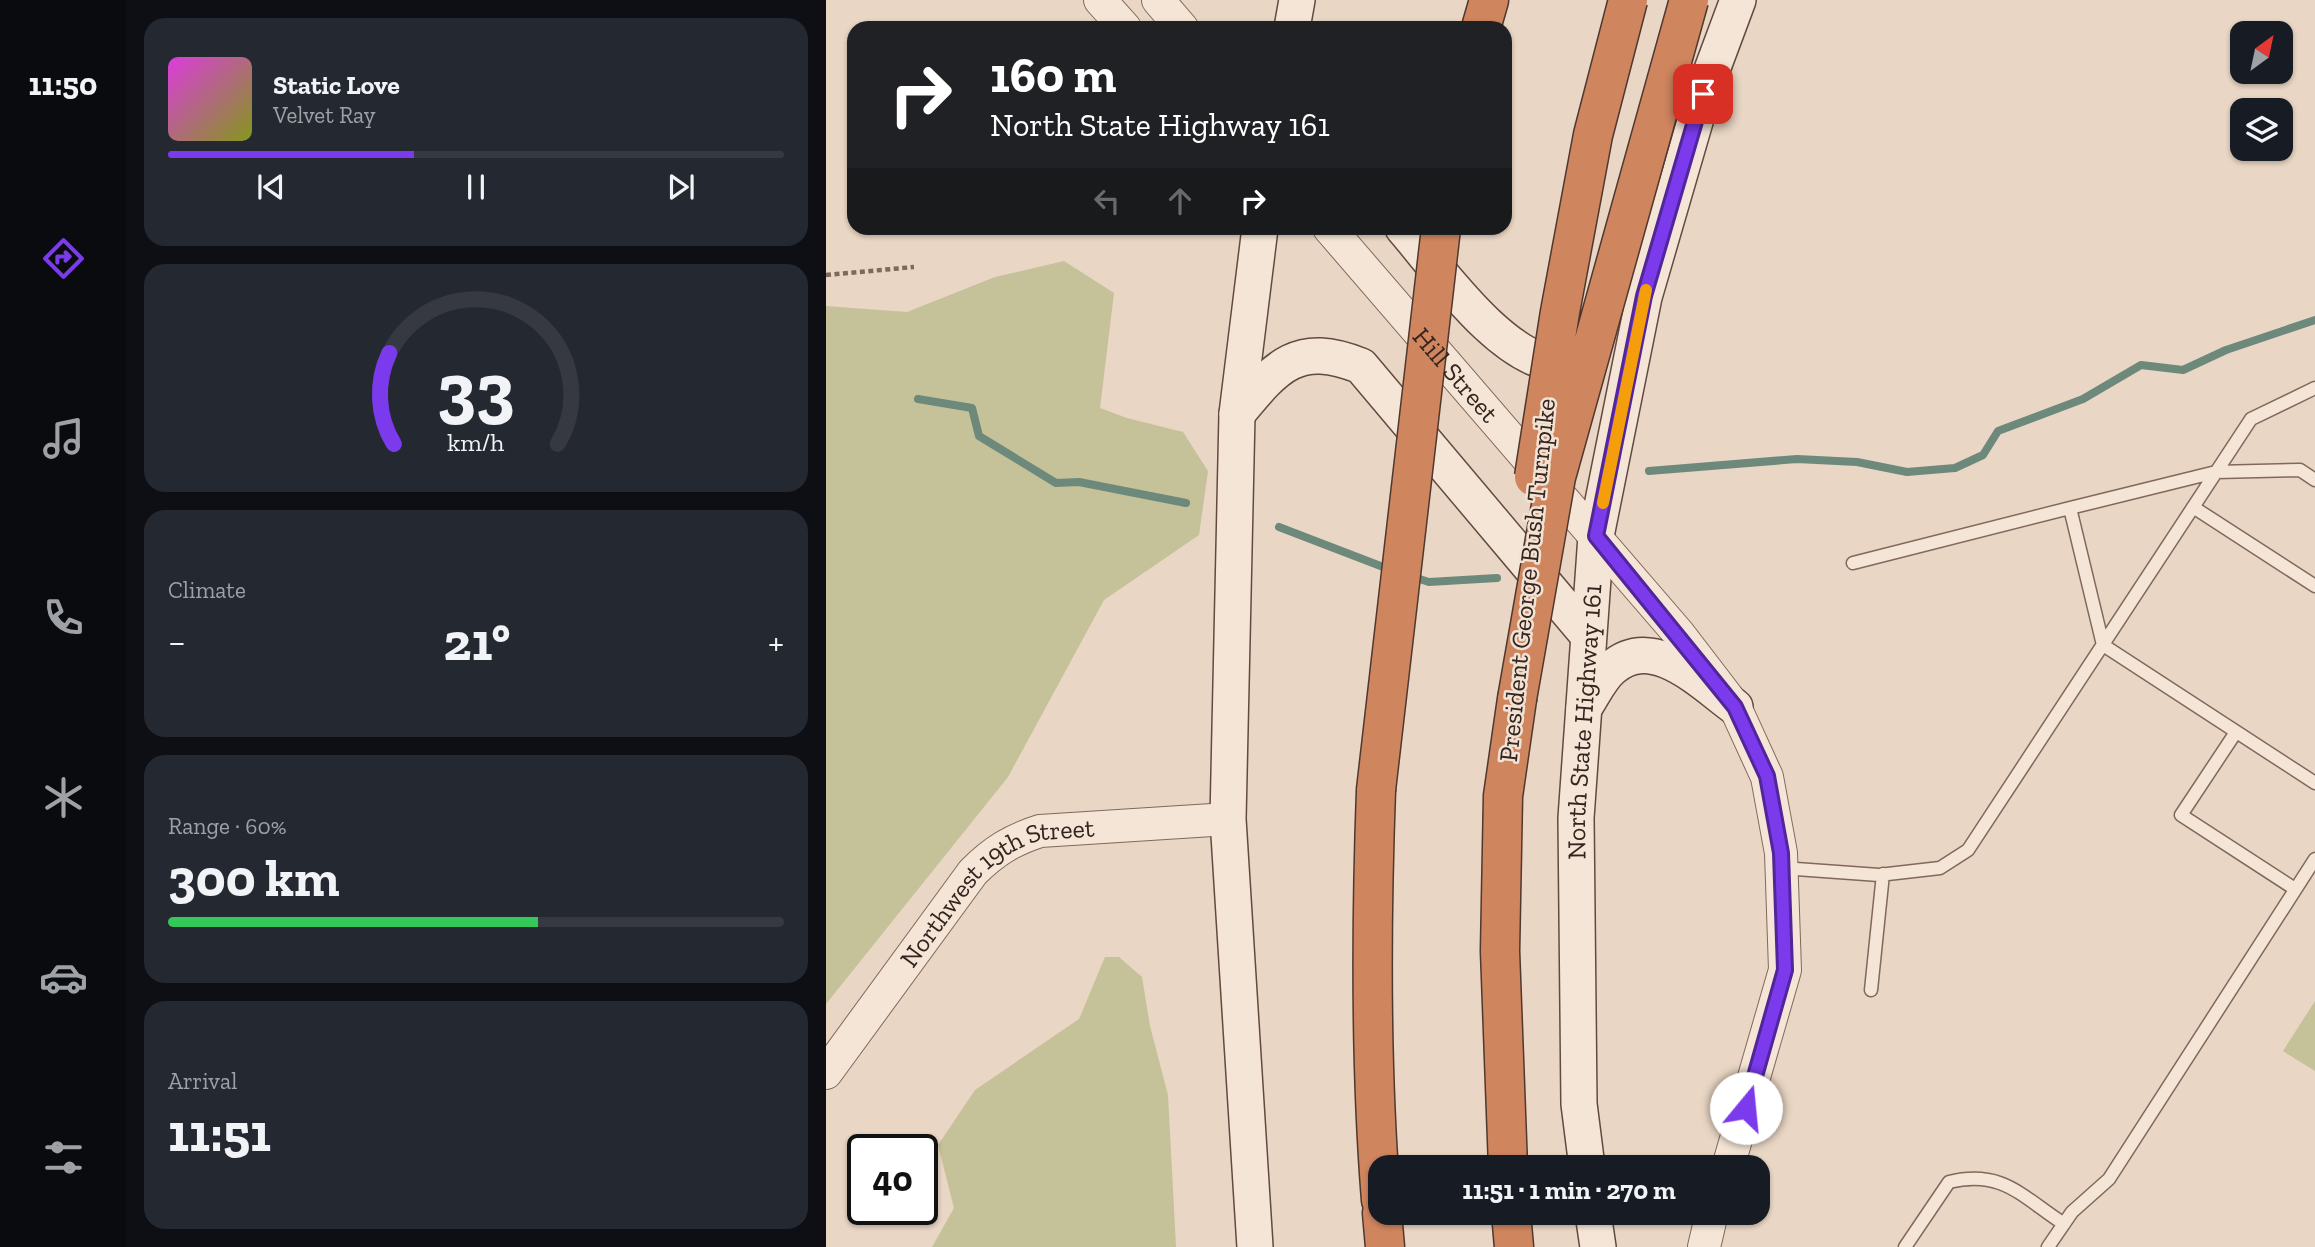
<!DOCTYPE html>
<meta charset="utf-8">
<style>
body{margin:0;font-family:"Zilla Slab",serif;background:#242831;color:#f1f3f6;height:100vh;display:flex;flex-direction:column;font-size:26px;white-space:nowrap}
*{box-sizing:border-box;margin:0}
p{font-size:23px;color:#9ea1a6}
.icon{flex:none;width:38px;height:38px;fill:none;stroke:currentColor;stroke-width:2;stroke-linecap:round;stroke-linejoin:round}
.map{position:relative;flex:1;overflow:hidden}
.side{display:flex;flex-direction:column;gap:18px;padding:18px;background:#0d0f14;width:700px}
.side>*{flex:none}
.hud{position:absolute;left:21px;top:21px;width:665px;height:214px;border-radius:21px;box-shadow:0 2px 5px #0004;background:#202124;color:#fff;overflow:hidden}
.needle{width:46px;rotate:33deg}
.tools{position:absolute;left:1404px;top:21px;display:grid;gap:14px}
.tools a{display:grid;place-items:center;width:63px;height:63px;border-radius:14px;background:#171b24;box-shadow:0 2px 5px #0004;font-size:35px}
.speed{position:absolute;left:21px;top:1134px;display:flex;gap:14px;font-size:35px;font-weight:700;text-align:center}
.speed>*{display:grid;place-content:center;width:91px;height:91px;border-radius:50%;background:#171b24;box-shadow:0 2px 5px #0004;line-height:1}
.speed .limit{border:4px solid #111;border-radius:10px;background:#fff;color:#111}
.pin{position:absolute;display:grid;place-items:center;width:60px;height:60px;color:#fff;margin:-30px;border-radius:14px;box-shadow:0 4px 10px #0006}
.me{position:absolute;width:77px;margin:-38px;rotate:17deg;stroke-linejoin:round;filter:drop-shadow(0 0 5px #0008)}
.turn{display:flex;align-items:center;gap:24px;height:147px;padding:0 28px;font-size:32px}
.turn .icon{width:91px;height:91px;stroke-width:2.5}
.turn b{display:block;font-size:49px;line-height:60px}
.lanes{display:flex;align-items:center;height:66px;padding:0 28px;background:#0003;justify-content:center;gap:35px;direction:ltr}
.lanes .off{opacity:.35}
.big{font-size:52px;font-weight:700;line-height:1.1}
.side .tile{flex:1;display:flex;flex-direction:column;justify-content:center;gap:10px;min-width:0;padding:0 24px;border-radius:21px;background:#242831}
.side .dial{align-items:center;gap:0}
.dial svg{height:182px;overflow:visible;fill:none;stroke:#363941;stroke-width:7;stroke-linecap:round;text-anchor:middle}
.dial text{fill:#f1f3f6;stroke:none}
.song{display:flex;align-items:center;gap:21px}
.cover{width:84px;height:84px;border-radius:10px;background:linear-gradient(135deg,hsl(300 70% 55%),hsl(70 70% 35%))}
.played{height:7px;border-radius:4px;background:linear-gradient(90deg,#7c3aed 40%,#363941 40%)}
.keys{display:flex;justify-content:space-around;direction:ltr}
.heat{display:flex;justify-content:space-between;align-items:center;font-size:38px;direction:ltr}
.charge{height:10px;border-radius:5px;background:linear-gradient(90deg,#34c759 60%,#363941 0)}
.trip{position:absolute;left:542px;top:1155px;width:402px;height:70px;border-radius:21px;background:#171b24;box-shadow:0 2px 5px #0004;font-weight:700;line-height:70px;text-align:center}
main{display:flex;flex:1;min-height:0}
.tabs{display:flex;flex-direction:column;width:126px;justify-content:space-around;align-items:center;background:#090b0e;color:#9ea1a6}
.tabs .icon{width:49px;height:49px}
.tabs .current{color:#7c3aed}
.tabs b{font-size:32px;color:#f1f3f6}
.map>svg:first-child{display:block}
.green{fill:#c5c199}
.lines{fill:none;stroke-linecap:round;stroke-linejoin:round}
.stream{stroke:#6d897c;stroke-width:8}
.service-casing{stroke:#81685c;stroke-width:15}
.tertiary-casing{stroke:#81685c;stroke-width:34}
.secondary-casing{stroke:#634a40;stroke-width:38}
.motorway-casing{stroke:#4f3830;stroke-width:41}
.path{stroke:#81685c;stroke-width:4.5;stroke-dasharray:5 3.5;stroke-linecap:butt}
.service{stroke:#f4e5d6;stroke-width:12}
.tertiary{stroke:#f4e5d6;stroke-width:32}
.secondary{stroke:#f4e5d6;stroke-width:35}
.motorway{stroke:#cf855e;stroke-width:38}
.motorway-bridge-casing{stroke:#4f3830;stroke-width:41;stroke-linecap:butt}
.motorway-bridge{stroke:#cf855e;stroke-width:38}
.route-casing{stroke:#51269a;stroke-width:18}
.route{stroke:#7c3aed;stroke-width:12}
.slow{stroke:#f59e0b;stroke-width:12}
.labels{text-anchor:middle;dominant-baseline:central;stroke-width:5;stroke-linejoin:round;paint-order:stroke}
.street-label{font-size:26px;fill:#33241f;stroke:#f1e2d3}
</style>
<main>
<nav class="tabs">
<b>11:50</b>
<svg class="icon current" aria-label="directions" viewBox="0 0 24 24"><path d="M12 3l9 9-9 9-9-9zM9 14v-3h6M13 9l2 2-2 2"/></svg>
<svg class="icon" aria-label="music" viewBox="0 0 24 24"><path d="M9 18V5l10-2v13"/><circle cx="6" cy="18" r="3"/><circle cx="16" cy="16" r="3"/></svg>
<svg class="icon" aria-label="phone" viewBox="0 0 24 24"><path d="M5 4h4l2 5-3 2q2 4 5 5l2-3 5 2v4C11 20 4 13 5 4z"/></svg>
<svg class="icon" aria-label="climate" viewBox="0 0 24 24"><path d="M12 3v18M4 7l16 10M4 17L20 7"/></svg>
<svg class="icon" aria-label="car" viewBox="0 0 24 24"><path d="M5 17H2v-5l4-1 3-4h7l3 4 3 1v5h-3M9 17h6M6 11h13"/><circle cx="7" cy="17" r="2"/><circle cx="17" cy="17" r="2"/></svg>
<svg class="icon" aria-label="filters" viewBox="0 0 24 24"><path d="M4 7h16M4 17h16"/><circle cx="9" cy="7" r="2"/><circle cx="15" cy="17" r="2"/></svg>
</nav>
<section class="side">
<div class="tile">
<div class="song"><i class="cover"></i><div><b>Static Love</b><p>Velvet Ray</p></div></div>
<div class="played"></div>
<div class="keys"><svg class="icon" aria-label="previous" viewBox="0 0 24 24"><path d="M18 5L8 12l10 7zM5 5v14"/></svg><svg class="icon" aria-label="pause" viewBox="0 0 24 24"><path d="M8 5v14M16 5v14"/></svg><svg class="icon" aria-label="next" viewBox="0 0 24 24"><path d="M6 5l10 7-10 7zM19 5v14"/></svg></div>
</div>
<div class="tile dial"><svg viewBox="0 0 100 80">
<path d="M14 69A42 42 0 1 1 86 69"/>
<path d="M14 69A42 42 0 0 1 12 29" stroke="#7c3aed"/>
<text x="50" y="56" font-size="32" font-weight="700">33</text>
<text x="50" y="72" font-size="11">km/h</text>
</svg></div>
<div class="tile"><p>Climate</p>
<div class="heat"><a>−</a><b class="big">21°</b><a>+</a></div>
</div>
<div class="tile"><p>Range · 60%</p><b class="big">300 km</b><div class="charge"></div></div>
<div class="tile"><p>Arrival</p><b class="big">11:51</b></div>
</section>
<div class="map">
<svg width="1489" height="1247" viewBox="0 0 1489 1247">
<rect width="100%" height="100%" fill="#e9d6c4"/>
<path class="green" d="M 238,261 L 288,293 L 274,408 L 301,418 L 357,432 L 382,471 L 373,535 L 278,600 L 182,777 L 0,1004 L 0,306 L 81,312 L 169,277 Z
M 279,957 L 293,957 L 316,977 L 324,1026 L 342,1095 L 350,1247 L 106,1247 L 128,1208 L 112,1145 L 149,1090 L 253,1019 Z
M 1489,1001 L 1489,1071 L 1457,1051 Z"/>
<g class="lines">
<path class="stream" d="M 92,399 L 146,408 L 153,436 L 230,483 L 253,482 L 360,503
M 823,471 L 971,459 L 1031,462 L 1081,472 L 1129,468 L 1157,455 L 1172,431 L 1257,399 L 1315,365 L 1357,370 L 1400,350 L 1489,320
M 453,527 L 565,570
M 584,576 L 603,582 L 671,578"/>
<defs>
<path id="service" d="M 1489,480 L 1474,470 L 1390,472 L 1244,508 L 1277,645 L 1489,783
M 1367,507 L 1489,586
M 1027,563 L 1244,508
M 1410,732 L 1355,815 L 1469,889
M 956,868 L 1053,875 L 1114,868 L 1142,850 L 1425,419 L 1489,388
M 1045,990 L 1057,874
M 1079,1247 L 1123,1182 C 1176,1169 1195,1196 1238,1224
M 1222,1247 L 1246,1212 L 1283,1179 L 1489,859"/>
<g id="tertiary">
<path d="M 274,0 L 299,28"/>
<path d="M 332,0 L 356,28"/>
<path id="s1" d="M 503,228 L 853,634 L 909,707 L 941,777 L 955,853 L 959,970 L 902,1167"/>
<path id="s2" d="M 0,1073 L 147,872 C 168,851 186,840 214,831 L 402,819"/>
<path d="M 878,1247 L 886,1213"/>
</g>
<g id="secondary">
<path d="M 466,28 L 471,0"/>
<path d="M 577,228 C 611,267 677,363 734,364 C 740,364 748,359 754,357"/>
<path d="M 411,414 C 450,367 471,340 535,366 L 761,634"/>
<path d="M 758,708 C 767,695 774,678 786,668 C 827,632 876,683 909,707"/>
<path id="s3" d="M 761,1167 L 753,1104 L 750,818 L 770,536 L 818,297 L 877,94 L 912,0"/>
<path d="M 767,1213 L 772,1247"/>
<path d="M 429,1247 L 402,819 L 411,414 L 434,228"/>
</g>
<path id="motorway" d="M 655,28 L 663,0
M 550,790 C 545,927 544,1063 555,1200
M 682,1167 L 674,951 L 677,796 L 691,699
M 556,1213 L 559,1247
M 685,1213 L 688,1247"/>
</defs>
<use href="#service" class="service-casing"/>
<use href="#tertiary" class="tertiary-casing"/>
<use href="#secondary" class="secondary-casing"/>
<use href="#motorway" class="motorway-casing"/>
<path class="path" d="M 0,275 L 88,267"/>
<use href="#service" class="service"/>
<use href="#tertiary" class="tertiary"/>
<use href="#secondary" class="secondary"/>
<use href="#motorway" class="motorway"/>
<defs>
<path id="motorway-bridge" d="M 708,477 L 734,312 L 767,135 L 802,0
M 691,699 L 730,477 L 863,0
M 550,790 L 615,228"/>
</defs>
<use href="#motorway-bridge" class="motorway-bridge-casing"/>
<use href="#motorway-bridge" class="motorway-bridge"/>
</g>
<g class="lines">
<defs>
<path id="route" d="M 877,94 L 818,296 L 770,536 L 909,707 L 941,776 L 955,853 L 959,970 L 920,1108"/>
</defs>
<use href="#route" class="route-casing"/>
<use href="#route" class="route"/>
<path class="slow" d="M 777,503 L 820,290"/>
</g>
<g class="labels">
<g class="street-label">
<text stroke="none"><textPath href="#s1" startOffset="194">Hill Street</textPath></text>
<text transform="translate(701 580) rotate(-84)">President George Bush Turnpike</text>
<text stroke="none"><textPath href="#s3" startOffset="446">North State Highway 161</textPath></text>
<text stroke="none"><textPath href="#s2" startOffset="259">Northwest 19th Street</textPath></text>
</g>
</g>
</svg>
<div class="tools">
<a><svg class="needle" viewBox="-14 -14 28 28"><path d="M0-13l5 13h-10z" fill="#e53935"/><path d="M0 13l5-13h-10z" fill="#9ea1a6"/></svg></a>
<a><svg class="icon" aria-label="layers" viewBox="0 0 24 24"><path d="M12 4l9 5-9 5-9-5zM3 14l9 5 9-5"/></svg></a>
</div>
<div class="speed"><div class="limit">40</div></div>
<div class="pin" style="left:877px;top:94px;background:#d93025"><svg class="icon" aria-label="arrive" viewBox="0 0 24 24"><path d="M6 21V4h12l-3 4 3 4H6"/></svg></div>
<svg class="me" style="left:920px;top:1108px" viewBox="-20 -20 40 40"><circle r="19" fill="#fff"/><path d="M0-13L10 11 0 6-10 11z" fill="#7c3aed"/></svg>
<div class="trip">11:51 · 1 min · 270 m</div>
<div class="hud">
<div class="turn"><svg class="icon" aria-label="right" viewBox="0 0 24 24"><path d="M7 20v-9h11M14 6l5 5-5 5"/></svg><div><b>160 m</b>North State Highway 161</div></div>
<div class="lanes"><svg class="icon off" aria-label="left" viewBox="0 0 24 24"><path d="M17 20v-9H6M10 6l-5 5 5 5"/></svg><svg class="icon off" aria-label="ahead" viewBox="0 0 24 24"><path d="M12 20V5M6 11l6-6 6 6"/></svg><svg class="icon" aria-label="right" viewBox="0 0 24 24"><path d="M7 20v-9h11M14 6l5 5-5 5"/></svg></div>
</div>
</div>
</main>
